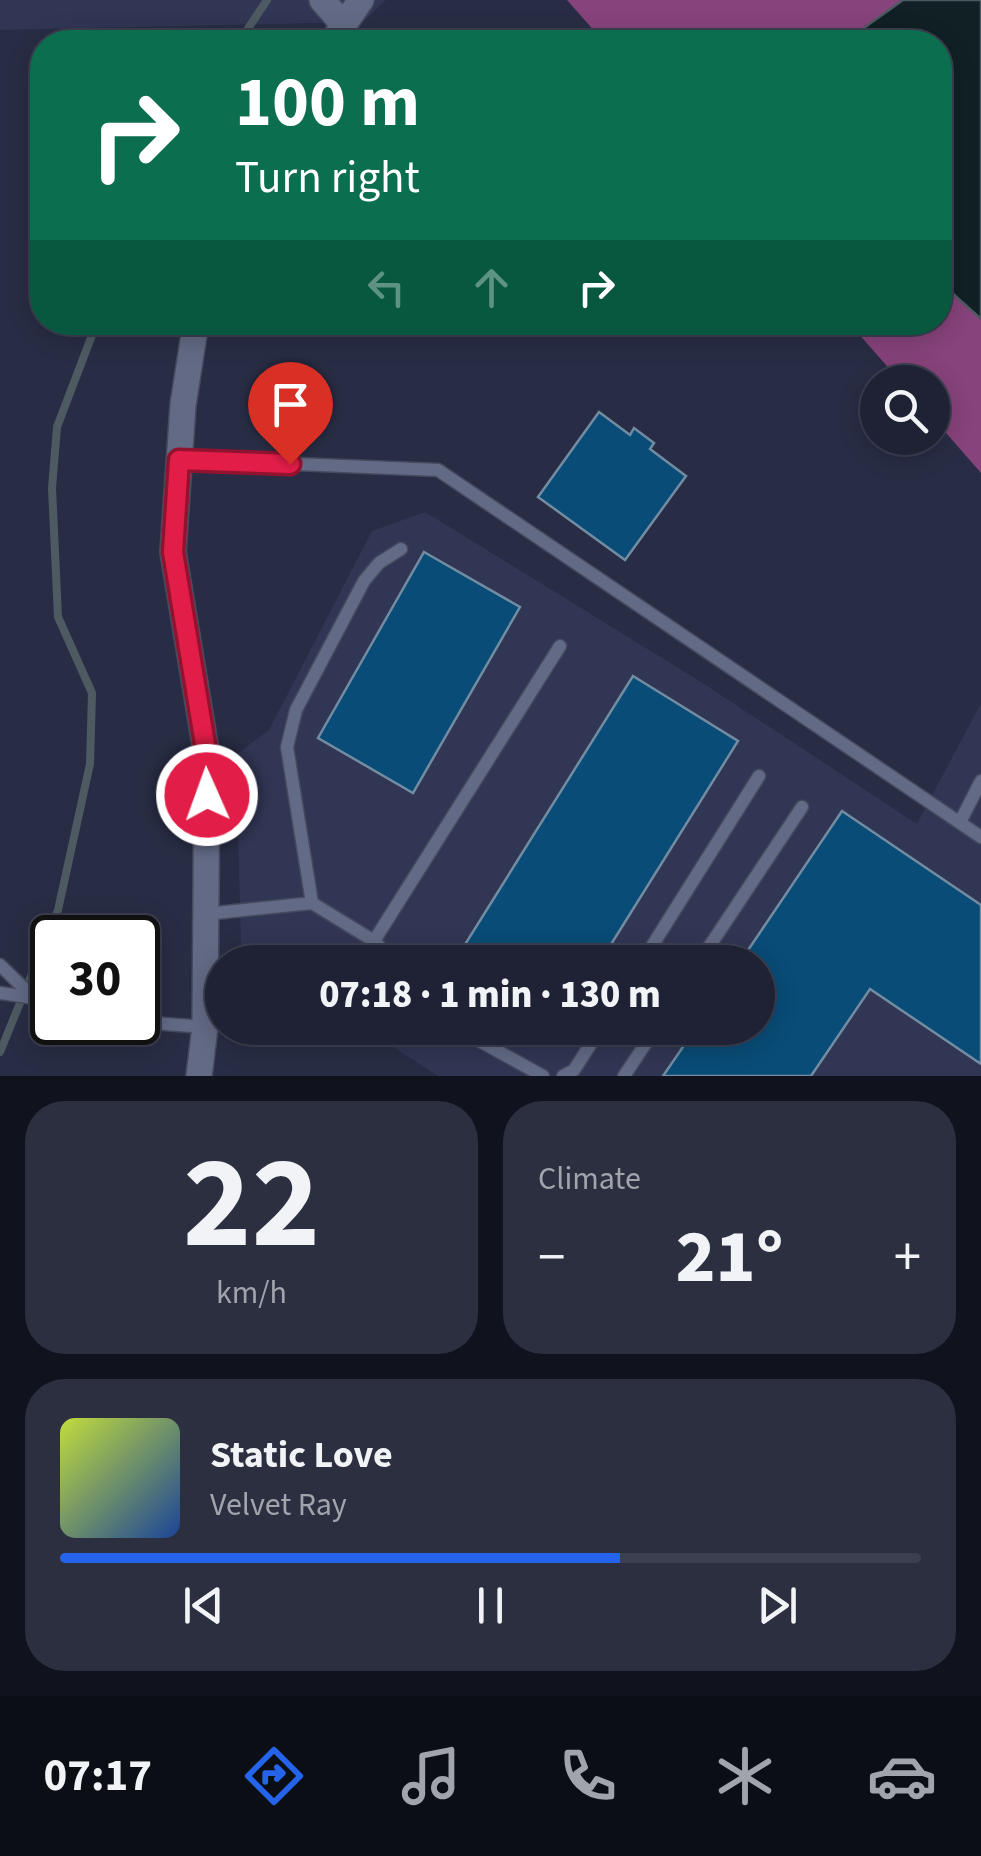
<!DOCTYPE html>
<meta charset="utf-8">
<style>
body{margin:0;font-family:"Source Sans 3",sans-serif;background:#2b2f40;color:#f1f3f6;height:100vh;display:flex;flex-direction:column;font-size:38px;white-space:nowrap}
*{box-sizing:border-box;margin:0}
p{font-size:32px;color:#a1a4ac}
.icon{flex:none;width:55px;height:55px;fill:none;stroke:currentColor;stroke-width:2;stroke-linecap:round;stroke-linejoin:round}
.map{position:relative;height:1076px;overflow:hidden}
.side{display:flex;flex-direction:column;gap:25px;padding:25px;background:#10131d;flex:1}
.side>*{flex:none}
.guide{position:absolute;left:30px;top:30px;width:922px;height:305px;border-radius:40px;box-shadow:0 5px 25px #0003,0 0 0 2px #3c3f4f;background:#0b6e4f;color:#fff;overflow:hidden}
.controls{position:absolute;left:860px;top:365px;display:grid;gap:20px}
.controls a{display:grid;place-items:center;width:90px;height:90px;border-radius:50%;background:#1e2234;box-shadow:0 5px 25px #0003,0 0 0 2px #3c3f4f;font-size:50px}
.speed{position:absolute;left:30px;top:915px;display:flex;gap:20px;font-size:50px;font-weight:700;text-align:center}
.speed>*{display:grid;place-content:center;width:130px;height:130px;border-radius:50%;background:#1e2234;box-shadow:0 5px 25px #0003,0 0 0 2px #3c3f4f;line-height:1}
.speed .limit{border:5px solid #111;border-radius:15px;background:#fff;color:#111}
.pin{position:absolute;display:grid;place-items:center;width:85px;height:85px;color:#fff;margin:-102px -42px;border-radius:50% 50% 50% 0;rotate:-45deg;box-shadow:0 0 10px #0007}
.pin .icon{rotate:45deg}
.me{position:absolute;width:110px;margin:-55px;rotate:358deg;stroke-linejoin:round;filter:drop-shadow(0 0 8px #0008)}
.turn{display:flex;align-items:center;gap:35px;height:210px;padding:0 40px;font-size:45px}
.turn .icon{width:130px;height:130px;stroke-width:2.5}
.turn b{display:block;font-size:70px;line-height:85px}
.lanes{display:flex;align-items:center;height:95px;padding:0 40px;background:#0003;justify-content:center;gap:50px;direction:ltr}
.lanes .off{opacity:.35}
.big{font-size:75px;font-weight:800;line-height:1.1}
.side .widget{flex:1;display:flex;flex-direction:column;justify-content:center;gap:15px;min-width:0;padding:0 35px;border-radius:40px;background:#2b2f40}
.side .dial{align-items:center;gap:0}
.dial b{font-size:130px;line-height:1}
.song{display:flex;align-items:center;gap:30px}
.cover{width:120px;height:120px;border-radius:15px;background:linear-gradient(135deg,hsl(70 70% 55%),hsl(220 70% 35%))}
.played{height:10px;border-radius:5px;background:linear-gradient(90deg,#2563eb 65%,#3c3f4f 65%)}
.keys{display:flex;justify-content:space-around;direction:ltr}
.heat{display:flex;justify-content:space-between;align-items:center;font-size:55px;direction:ltr}
.side .tiles{flex:1;display:grid;gap:25px;grid-template-columns:1fr 1fr}
.widget:last-child{grid-column:span 2}
.trip{position:absolute;left:205px;top:945px;width:570px;height:100px;border-radius:50px;background:#1e2234;box-shadow:0 5px 25px #0003,0 0 0 2px #3c3f4f;font-weight:800;line-height:100px;text-align:center}
.tabs{display:flex;height:160px;justify-content:space-around;align-items:center;background:#0c0e15;color:#a1a4ac}
.tabs .icon{width:70px;height:70px}
.tabs .on{color:#2563eb}
.tabs b{font-size:45px;color:#f1f3f6}
.map>svg:first-child{display:block}
.built{fill:#313654}
.forest{fill:#87437b}
.water{fill:#102024;stroke:#4e5a62;stroke-width:2.5}
.lines{fill:none;stroke-linecap:round;stroke-linejoin:round}
.stream{stroke:#4e5a62;stroke-width:8}
.building{fill:#094c77;stroke:#728ca2;stroke-width:2.5}
.service-casing{stroke:#464a5e;stroke-width:15}
.minor-casing{stroke:#464a5e;stroke-width:28}
.service{stroke:#636a85;stroke-width:12}
.minor{stroke:#636a85;stroke-width:25}
.route-casing{stroke:#92132f;stroke-width:25}
.route{stroke:#e11d48;stroke-width:18}
</style>
<div class="map">
<svg width="981" height="1076" viewBox="0 0 981 1076">
<rect width="100%" height="100%" fill="#282d45"/>
<path class="built" d="M 0,0 L 386,0 L 363,22 L 0,30 Z
M 425,512 L 701,682 L 917,824 L 981,703 L 981,1076 L 438,1076 L 364,1028 L 758,1028 L 758,962 L 264,962 L 241,947 L 238,827 L 229,760 L 269,730 L 372,531 Z"/>
<path class="forest" d="M 567,0 L 981,0 L 981,473 L 933,418 L 932,382 L 901,382 L 849,323 L 940,322 L 940,42 L 604,42 Z"/>
<path class="water" d="M 903,0 L 981,0 L 981,319 L 940,282 L 940,42 L 865,42 L 861,30 Z"/>
<g class="lines">
<path class="stream" d="M 239,42 L 267,0
M 0,1052 L 58,910 L 90,764 L 92,693 L 58,617 L 52,488 L 57,427 L 97,322"/>
</g>
<path class="building" d="M 599,412 L 630,435 L 634,428 L 654,443 L 650,449 L 686,476 L 625,560 L 538,497 Z
M 424,552 L 520,607 L 413,793 L 318,738 Z
M 633,676 L 738,741 L 600,962 L 454,962 Z
M 842,811 L 981,905 L 981,1064 L 870,989 L 811,1076 L 663,1076 L 696,1028 L 758,1028 L 758,962 L 740,962 Z"/>
<g class="lines">
<defs>
<path id="service" d="M 179,459 L 438,470 L 981,837
M 960,822 L 981,781
M 312,903 L 374,941 L 394,962
M 206,914 L 312,903 L 287,747 L 296,710 L 364,581 L 379,563 L 401,549
M 374,941 L 560,646
M 642,962 L 759,776
M 699,962 L 802,807
M 0,965 L 34,998 L 0,993
M 34,998 L 52,1003
M 138,1022 L 205,1027
M 456,1028 L 543,1076
M 563,1076 L 574,1070 L 601,1028
M 624,1076 L 656,1028"/>
<path id="minor" d="M 322,0 L 343,24
M 332,42 L 361,0
M 196,322 L 183,405 L 173,552 L 207,756 L 205,1027 L 199,1076"/>
</defs>
<use href="#service" class="service-casing"/>
<use href="#minor" class="minor-casing"/>
<use href="#service" class="service"/>
<use href="#minor" class="minor"/>
</g>
<g class="lines">
<defs>
<path id="route" d="M 207,795 L 207,756 L 173,552 L 179,460 L 290,464"/>
</defs>
<use href="#route" class="route-casing"/>
<use href="#route" class="route"/>
</g>
</svg>
<div class="controls">
<a><svg class="icon" aria-label="search" viewBox="0 0 24 24"><circle cx="10" cy="10" r="6"/><path d="M15 15l6 6"/></svg></a>
</div>
<div class="speed"><div class="limit">30</div></div>
<div class="pin" style="left:290px;top:464px;background:#d93025"><svg class="icon" aria-label="arrive" viewBox="0 0 24 24"><path d="M6 21V4h12l-3 4 3 4H6"/></svg></div>
<svg class="me" style="left:207px;top:795px" viewBox="-20 -20 40 40"><circle r="17" fill="#e11d48" stroke="#fff" stroke-width="3"/><path d="M0-11L8 9 0 5-8 9z" fill="#fff"/></svg>
<div class="trip">07:18 · 1 min · 130 m</div>
<div class="guide">
<div class="turn"><svg class="icon" aria-label="right" viewBox="0 0 24 24"><path d="M7 20v-9h11M14 6l5 5-5 5"/></svg><div><b>100 m</b>Turn right</div></div>
<div class="lanes"><svg class="icon off" aria-label="left" viewBox="0 0 24 24"><path d="M17 20v-9H6M10 6l-5 5 5 5"/></svg><svg class="icon off" aria-label="ahead" viewBox="0 0 24 24"><path d="M12 20V5M6 11l6-6 6 6"/></svg><svg class="icon" aria-label="right" viewBox="0 0 24 24"><path d="M7 20v-9h11M14 6l5 5-5 5"/></svg></div>
</div>
</div>
<section class="side">
<div class="tiles">
<div class="widget dial"><b>22</b><p>km/h</p></div>
<div class="widget"><p>Climate</p>
<div class="heat"><a>−</a><b class="big">21°</b><a>+</a></div>
</div>
<div class="widget">
<div class="song"><i class="cover"></i><div><b>Static Love</b><p>Velvet Ray</p></div></div>
<div class="played"></div>
<div class="keys"><svg class="icon" aria-label="previous" viewBox="0 0 24 24"><path d="M18 5L8 12l10 7zM5 5v14"/></svg><svg class="icon" aria-label="pause" viewBox="0 0 24 24"><path d="M8 5v14M16 5v14"/></svg><svg class="icon" aria-label="next" viewBox="0 0 24 24"><path d="M6 5l10 7-10 7zM19 5v14"/></svg></div>
</div>
</div>
</section>
<nav class="tabs">
<b>07:17</b>
<svg class="icon on" aria-label="directions" viewBox="0 0 24 24"><path d="M12 3l9 9-9 9-9-9zM9 14v-3h6M13 9l2 2-2 2"/></svg>
<svg class="icon" aria-label="music" viewBox="0 0 24 24"><path d="M9 18V5l10-2v13"/><circle cx="6" cy="18" r="3"/><circle cx="16" cy="16" r="3"/></svg>
<svg class="icon" aria-label="phone" viewBox="0 0 24 24"><path d="M5 4h4l2 5-3 2q2 4 5 5l2-3 5 2v4C11 20 4 13 5 4z"/></svg>
<svg class="icon" aria-label="climate" viewBox="0 0 24 24"><path d="M12 3v18M4 7l16 10M4 17L20 7"/></svg>
<svg class="icon" aria-label="car" viewBox="0 0 24 24"><path d="M5 17H2v-5l4-1 3-4h7l3 4 3 1v5h-3M9 17h6M6 11h13"/><circle cx="7" cy="17" r="2"/><circle cx="17" cy="17" r="2"/></svg>
</nav>
